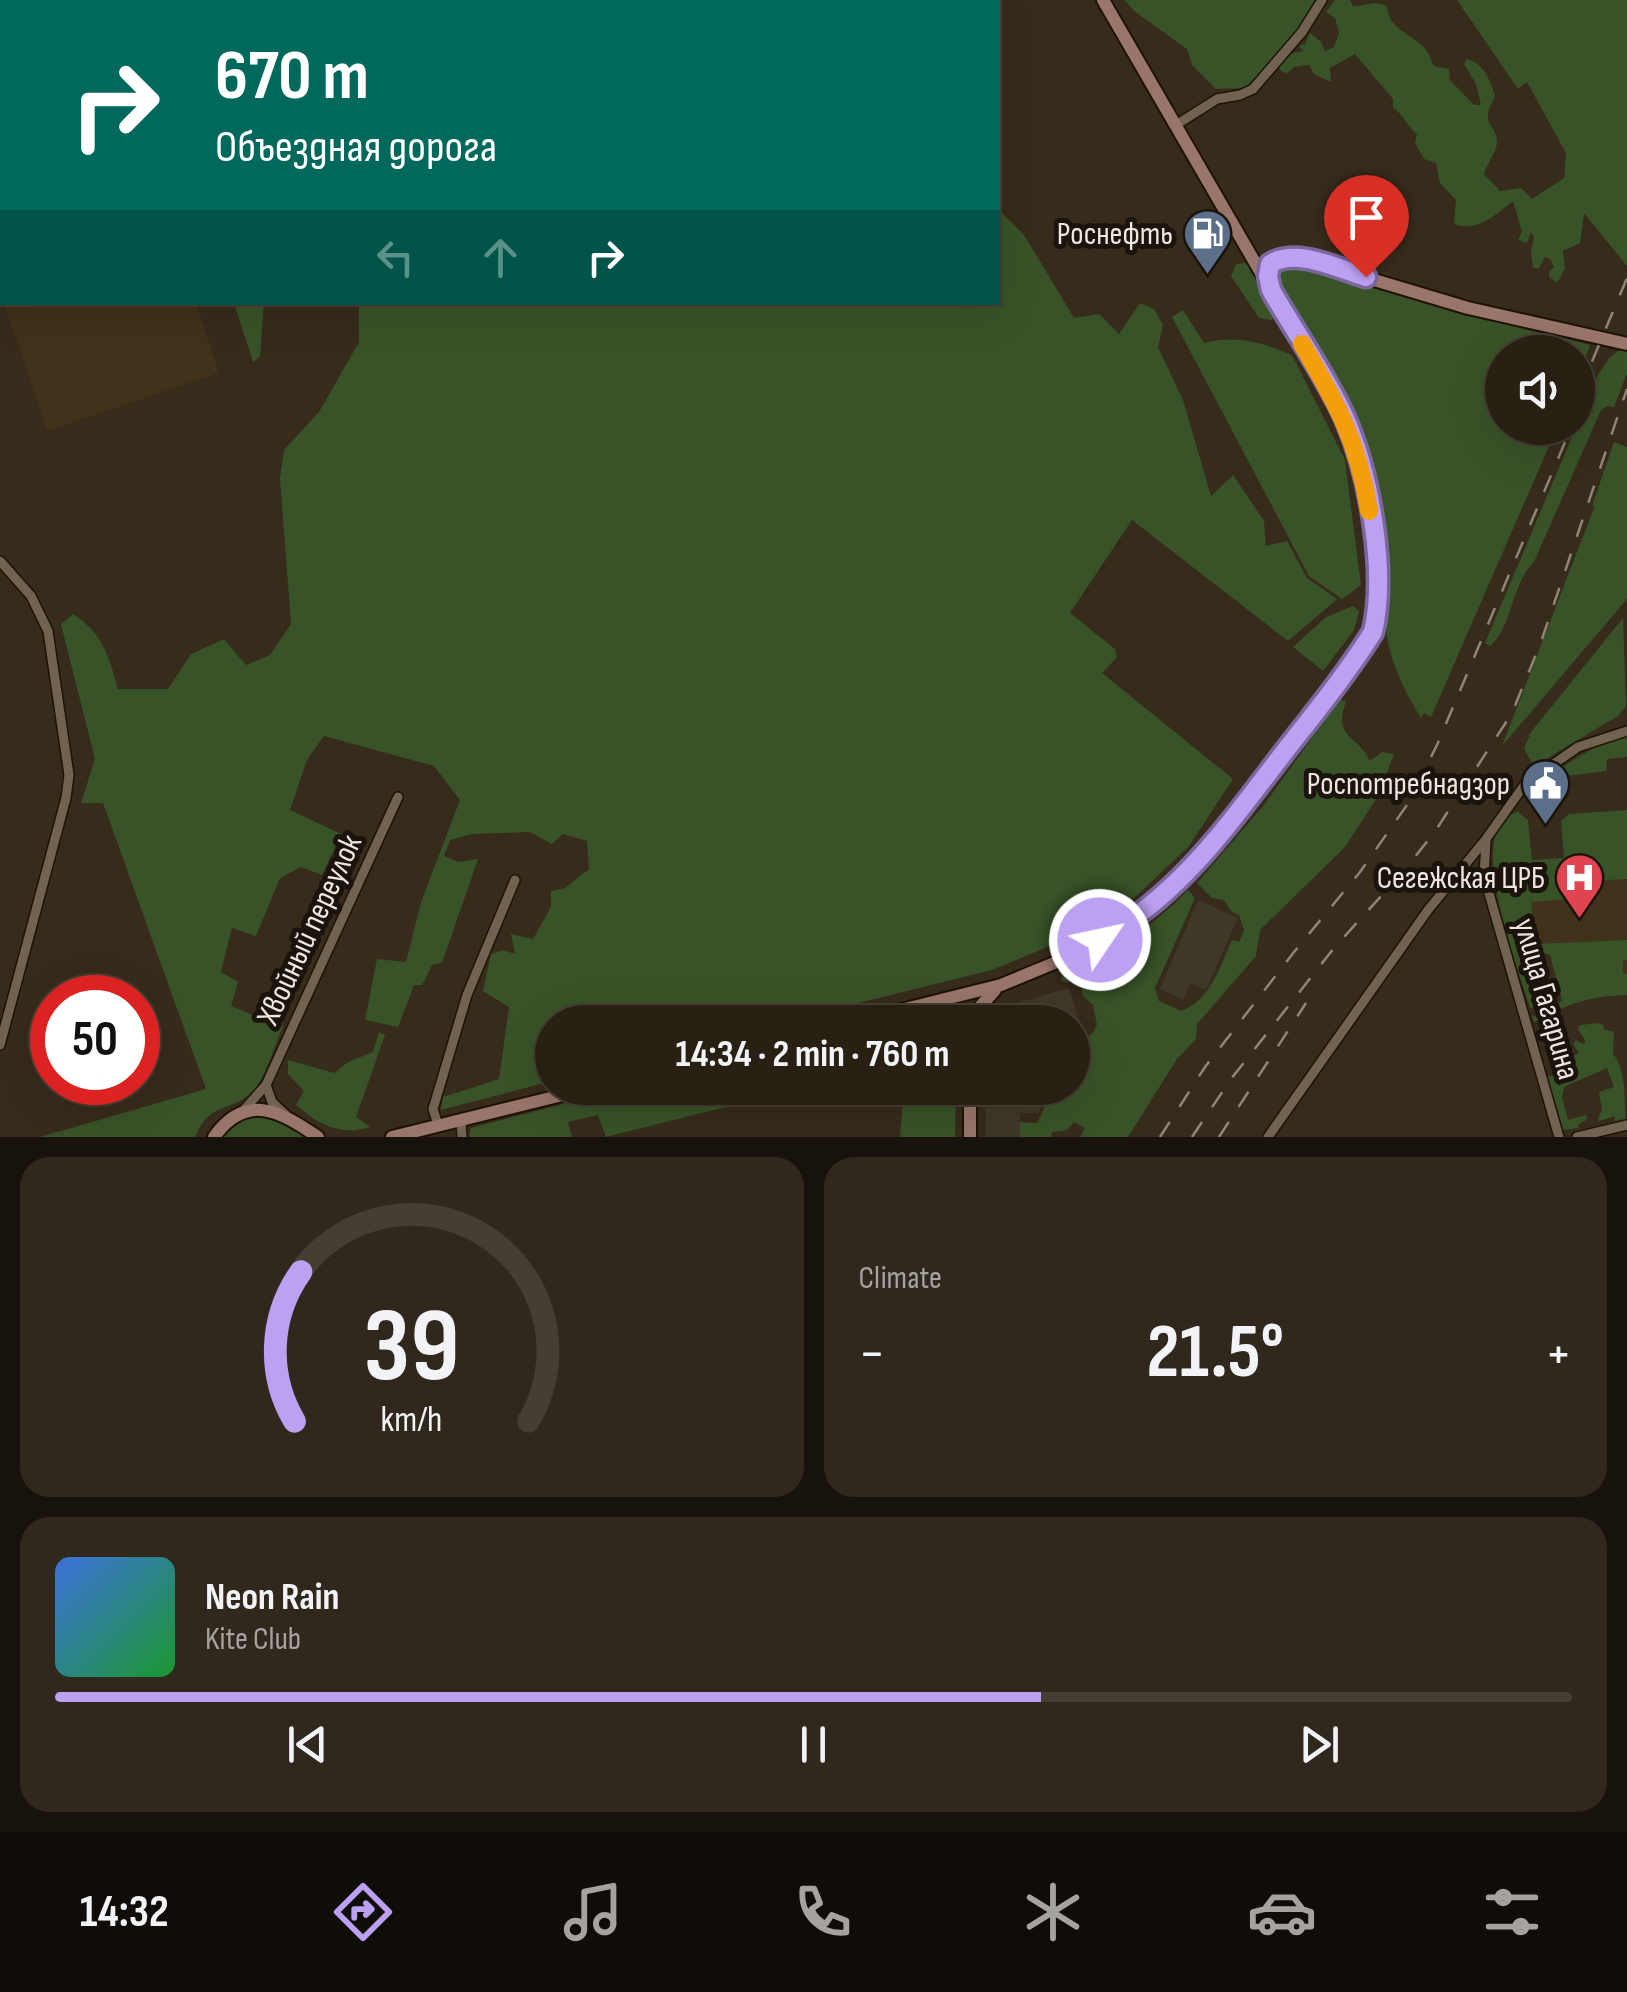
<!DOCTYPE html>
<meta charset="utf-8">
<style>
body{margin:0;font-family:"Sofia Sans Condensed",sans-serif;background:#31281d;color:#f1f3f6;height:100vh;display:flex;flex-direction:column;font-size:38px;white-space:nowrap}
*{box-sizing:border-box;margin:0}
p{font-size:32px;color:#a5a3a0}
.icon{flex:none;width:55px;height:55px;fill:none;stroke:currentColor;stroke-width:2;stroke-linecap:round;stroke-linejoin:round}
.map{position:relative;height:1137px;overflow:hidden}
.panel{display:flex;flex-direction:column;gap:20px;padding:20px;background:#17120b;flex:1}
.panel>*{flex:none}
.top-card{position:absolute;left:0px;top:0px;width:1000px;height:305px;box-shadow:0 10px 40px #0002,0 0 0 2px #453e34;background:#00695c;color:#fff;overflow:hidden}
.fabs{position:absolute;left:1485px;top:335px;display:grid;gap:20px}
.fabs a{display:grid;place-items:center;width:110px;height:110px;border-radius:50%;background:#292014;box-shadow:0 10px 40px #0002,0 0 0 2px #453e34;font-size:50px}
.speed{position:absolute;left:30px;top:975px;display:flex;gap:20px;font-size:50px;font-weight:700;text-align:center}
.speed>*{display:grid;place-content:center;width:130px;height:130px;border-radius:50%;background:#292014;box-shadow:0 10px 40px #0002,0 0 0 2px #453e34;line-height:1}
.speed .limit{border:15px solid #d22;background:#fff;color:#111}
.pin{position:absolute;display:grid;place-items:center;width:85px;height:85px;color:#fff;margin:-102px -42px;border-radius:50% 50% 50% 0;rotate:-45deg;box-shadow:0 0 10px #0007}
.pin .icon{rotate:45deg}
.me{position:absolute;width:110px;margin:-55px;rotate:56deg;stroke-linejoin:round;filter:drop-shadow(0 0 8px #0008)}
.turn{display:flex;align-items:center;gap:35px;height:210px;padding:0 50px;font-size:45px}
.turn .icon{width:130px;height:130px;stroke-width:2.5}
.turn b{display:block;font-size:70px;line-height:85px}
.lanes{display:flex;align-items:center;height:95px;padding:0 50px;background:#0003;justify-content:center;gap:50px;direction:ltr}
.lanes .off{opacity:.35}
.big{font-size:75px;font-weight:700;line-height:1.1}
.panel .tile{flex:1;display:flex;flex-direction:column;justify-content:center;gap:15px;min-width:0;padding:0 35px;border-radius:30px;background:#31281d}
.panel .dial{align-items:center;gap:0}
.dial svg{height:260px;overflow:visible;fill:none;stroke:#453e34;stroke-width:7;stroke-linecap:round;text-anchor:middle}
.dial text{fill:#f1f3f6;stroke:none}
.song{display:flex;align-items:center;gap:30px}
.cover{width:120px;height:120px;border-radius:15px;background:linear-gradient(135deg,hsl(220 70% 55%),hsl(130 70% 35%))}
.played{height:10px;border-radius:5px;background:linear-gradient(90deg,#bca0f2 65%,#453e34 65%)}
.keys{display:flex;justify-content:space-around;direction:ltr}
.heat{display:flex;justify-content:space-between;align-items:center;font-size:55px;direction:ltr}
.panel .tiles{flex:1;display:grid;gap:20px;grid-template-columns:1fr 1fr}
.tile:last-child{grid-column:span 2}
.trip{position:absolute;left:535px;top:1005px;width:555px;height:100px;border-radius:50px;background:#292014;box-shadow:0 10px 40px #0002,0 0 0 2px #453e34;font-weight:700;line-height:100px;text-align:center}
.tab-bar{display:flex;height:160px;justify-content:space-around;align-items:center;background:#100d08;color:#a5a3a0}
.tab-bar .icon{width:70px;height:70px}
.tab-bar .on{color:#bca0f2}
.tab-bar b{font-size:45px;color:#f1f3f6}
.map>svg:first-child{display:block}
.built{fill:#42311b}
.industrial{fill:#403827}
.green{fill:#395328}
.lines{fill:none;stroke-linecap:round;stroke-linejoin:round}
.runway{stroke:#63584a;stroke-width:52}
.street-casing{stroke:#1e1305;stroke-width:12}
.secondary-casing{stroke:#1e1305;stroke-width:16}
.street{stroke:#716251;stroke-width:9}
.secondary{stroke:#9a7569;stroke-width:12}
.rail{stroke:#8f8578;stroke-width:2.5;stroke-dasharray:18 18;stroke-linecap:butt}
.route-casing{stroke:#7a689d;stroke-width:25}
.route{stroke:#bca0f2;stroke-width:18}
.slow{stroke:#f59e0b;stroke-width:18}
.labels{text-anchor:middle;dominant-baseline:central;stroke-width:10;stroke-linejoin:round;paint-order:stroke}
.poi-label{font-size:32px;fill:#efe7dd;stroke:#1a140d;text-anchor:end}
.street-label{font-size:32px;fill:#efe7dd;stroke:#1a140d}
</style>
<div class="map">
<svg width="1627" height="1137" viewBox="0 0 1627 1137">
<rect width="100%" height="100%" fill="#372b1b"/>
<path class="built" d="M 4,303 L 196,303 L 219,373 L 47,431 Z
M 1627,879 L 1627,995 L 1624,996 L 1622,940 L 1534,944 L 1531,901 L 1590,897 L 1589,881 Z"/>
<path class="industrial" d="M 1198,900 L 1238,918 L 1206,990 L 1191,983 L 1183,1000 L 1160,989 Z
M 1069,988 L 1082,1029 L 1073,1032 L 1072,1022 L 1012,1022 L 1020,1002 Z
M 986,1088 L 1045,1088 L 1039,1113 L 1020,1113 L 1020,1137 L 986,1137 Z"/>
<path class="green" d="M 1125,0 L 1314,0 L 1312,12 L 1267,68 L 1244,88 L 1216,89 L 1192,65 L 1187,49 L 1134,11 Z
M 1335,0 L 1350,0 L 1353,6 C 1368,6 1374,0 1387,6 C 1389,31 1412,33 1426,50 C 1430,54 1431,61 1434,66 L 1449,69 L 1450,80 L 1474,105 L 1481,105 L 1476,84 L 1464,64 L 1467,59 C 1483,63 1491,81 1495,96 C 1478,128 1497,123 1497,142 C 1497,151 1487,164 1484,174 L 1500,191 L 1521,188 L 1532,199 L 1564,178 L 1566,153 L 1527,82 L 1518,89 L 1457,0 L 1627,0 L 1627,266 L 1584,213 L 1580,243 L 1563,251 L 1565,269 L 1557,283 L 1549,277 L 1549,272 L 1554,267 L 1550,259 L 1545,257 L 1539,268 L 1533,268 L 1531,252 L 1534,237 L 1531,232 L 1527,243 L 1518,240 L 1522,232 L 1513,201 C 1496,215 1476,233 1454,224 L 1456,200 L 1440,183 L 1436,163 L 1424,159 L 1415,143 L 1417,134 C 1406,126 1404,114 1393,108 L 1393,99 L 1355,54 L 1330,68 L 1331,82 L 1314,74 L 1309,65 L 1294,67 L 1287,73 L 1281,71 L 1279,67 L 1289,54 L 1303,51 L 1299,46 L 1305,44 L 1310,33 L 1321,42 L 1325,51 L 1334,47 L 1339,33 L 1335,18 L 1326,12 Z
M 998,209 L 1024,235 L 1074,318 L 1099,314 L 1119,334 L 1140,303 L 1154,309 L 1163,325 L 1158,347 L 1183,400 L 1211,496 L 1233,475 L 1264,521 L 1266,546 L 1287,541 L 1307,578 L 1337,599 L 1288,641 L 1132,520 L 1070,613 L 1115,649 L 1117,657 L 1102,673 L 1233,779 L 1189,846 L 1130,902 L 1103,922 L 1074,936 L 992,970 L 781,1022 L 552,1022 L 552,1081 L 441,1110 L 443,1097 L 499,1079 L 509,1007 L 483,991 L 491,954 L 503,950 L 515,954 L 511,934 L 533,939 L 551,907 L 551,891 L 565,888 L 589,869 L 587,841 L 563,834 L 552,844 L 530,832 L 472,834 L 450,840 L 444,856 L 458,862 L 478,859 L 442,963 L 432,965 L 422,985 L 414,985 L 398,1027 L 365,1020 L 377,959 L 406,962 L 421,902 L 460,800 L 434,766 L 324,736 L 307,760 L 290,810 L 341,834 L 322,875 L 301,867 L 280,878 L 256,936 L 232,928 L 221,972 L 238,982 L 231,1006 L 283,1027 C 274,1046 266,1079 251,1093 C 230,1113 211,1100 195,1137 L 40,1137 L 206,1089 L 103,803 L 81,803 L 95,759 L 61,624 L 73,614 C 103,633 109,657 118,689 L 168,689 L 191,654 L 224,639 L 246,665 L 270,655 L 291,624 L 280,478 L 284,450 L 319,412 L 359,342 L 359,303 L 998,302 Z
M 1244,263 L 1249,266 L 1276,311 L 1272,320 L 1259,318 L 1231,276 L 1236,264 Z
M 1287,263 L 1590,345 L 1578,380 L 1578,352 L 1502,352 L 1502,428 L 1557,428 L 1431,717 L 1424,713 L 1421,718 C 1398,680 1382,645 1386,601 L 1370,484 L 1355,427 L 1275,285 L 1277,269 Z
M 234,303 L 264,303 L 260,356 L 253,362 Z
M 1183,310 L 1204,343 C 1239,335 1260,342 1292,355 L 1345,460 L 1361,585 L 1342,599 L 1309,576 L 1172,317 Z
M 1623,348 L 1627,349 L 1627,373 L 1614,407 L 1607,406 L 1601,410 L 1534,562 C 1511,584 1513,626 1490,646 L 1485,643 L 1599,373 L 1610,357 Z
M 1614,442 L 1627,447 L 1627,599 L 1502,746 L 1594,508 L 1593,503 Z
M 1353,606 L 1359,611 L 1354,630 L 1323,671 L 1293,647 L 1326,617 Z
M 1623,618 L 1626,706 L 1618,716 L 1534,766 L 1524,749 L 1531,732 Z
M 1339,700 L 1346,701 C 1333,740 1356,732 1370,761 L 1382,752 L 1394,754 L 1378,796 L 1345,847 L 1260,930 L 1256,956 L 1197,1024 L 1196,1039 L 1177,1059 L 1128,1137 L 1080,1137 L 1085,1128 L 1074,1122 L 1067,1130 L 1052,1132 L 1051,1137 L 1020,1137 L 1020,1122 L 1037,1123 L 1046,1104 L 1057,1103 L 1058,1089 L 1055,1088 L 1072,1088 L 1073,1043 L 1092,1034 L 1097,1025 L 1093,1005 L 1082,995 L 1081,983 L 1061,981 L 1062,974 C 1109,955 1153,927 1188,890 L 1195,898 L 1155,988 L 1159,1001 L 1181,1011 C 1211,1000 1220,966 1232,940 L 1239,942 L 1244,930 L 1239,915 L 1231,911 L 1224,900 L 1212,898 L 1197,883 L 1264,805 Z
M 1627,737 L 1627,757 L 1607,759 L 1606,771 L 1559,777 L 1558,770 C 1580,755 1600,742 1627,737 Z
M 1627,810 L 1627,879 L 1590,881 L 1591,897 L 1531,902 L 1535,944 L 1627,940 L 1627,960 L 1623,961 L 1623,973 L 1627,974 L 1627,995 C 1587,996 1569,1004 1534,1022 L 1532,1016 L 1553,1011 L 1562,1000 L 1550,955 L 1537,952 L 1535,959 L 1523,963 L 1536,1007 L 1530,1008 C 1520,972 1460,825 1518,812 L 1528,820 L 1532,860 L 1564,858 L 1561,821 L 1569,814 Z
M 1598,1023 L 1604,1025 L 1603,1029 L 1614,1032 L 1613,1054 C 1626,1068 1625,1100 1625,1119 L 1615,1121 L 1615,1116 L 1599,1121 L 1598,1118 L 1602,1110 L 1599,1092 L 1614,1087 L 1607,1068 L 1564,1087 L 1562,1097 L 1568,1120 L 1586,1115 L 1587,1119 L 1578,1125 L 1579,1128 L 1562,1130 L 1544,1078 L 1576,1068 L 1573,1056 L 1579,1053 L 1573,1044 L 1576,1040 L 1583,1044 L 1586,1042 L 1578,1029 L 1580,1025 Z
M 379,1032 L 385,1035 L 356,1117 L 370,1127 C 342,1137 317,1124 296,1105 L 304,1091 L 288,1074 L 288,1060 L 334,1073 L 348,1062 L 373,1052 Z
M 624,1088 L 802,1088 L 606,1137 L 598,1115 L 568,1122 L 572,1137 L 469,1137 L 471,1128 Z
M 904,1088 L 956,1088 L 955,1137 L 900,1137 Z
M 262,1113 L 299,1129 L 305,1137 L 217,1137 L 233,1122 Z"/>
<g class="lines">
<path class="runway" d="M 0,29 L 2,37"/>
<defs>
<path id="street" d="M 1176,125 L 1217,99 L 1240,95 L 1253,89 L 1302,32 L 1322,0
M 0,561 L 31,596 L 48,631 L 69,775 L 66,798 L 0,1045
M 1486,842 L 1484,876 L 1559,1137
M 266,1085 L 272,1102 L 286,1115
M 243,1111 L 266,1085 L 398,797
M 461,1120 L 462,1137
M 438,1125 L 433,1109 L 467,995 L 515,880
M 1268,1137 L 1428,910 L 1486,839 L 1525,784 L 1578,747 L 1627,731
M 1577,1137 L 1627,1125"/>
<path id="secondary" d="M 1269,282 L 1271,264 L 1280,258 L 1297,257 L 1468,308 L 1627,344
M 927,1007 L 949,1011 L 961,1022
M 853,1022 L 1001,985 L 1076,954 L 1124,926 L 1182,880 L 1214,843 L 1373,632 C 1389,562 1367,484 1345,418 L 1103,0
M 975,1022 L 979,1008 L 995,990
M 970,1088 L 970,1137
M 214,1137 C 247,1091 281,1112 318,1137
M 392,1137 L 591,1088"/>
</defs>
<use href="#street" class="street-casing"/>
<use href="#secondary" class="secondary-casing"/>
<use href="#street" class="street"/>
<use href="#secondary" class="secondary"/>
<path class="rail" d="M 1578,395 L 1627,278
M 1160,1137 L 1205,1067 L 1294,952 L 1360,872 L 1407,805 L 1437,745 L 1571,428
M 1192,1137 L 1231,1079 L 1334,948 L 1402,873 L 1434,833 L 1512,713 L 1541,642 L 1627,389
M 1219,1137 L 1306,1003"/>
</g>
<g class="lines">
<defs>
<path id="route" d="M 1100,940 C 1181,893 1225,829 1282,755 C 1313,715 1346,675 1373,632 C 1387,572 1370,475 1345,418 C 1325,374 1295,332 1271,290 L 1268,276 L 1270,264 C 1297,247 1338,269 1366,277"/>
</defs>
<use href="#route" class="route-casing"/>
<use href="#route" class="route"/>
<path class="slow" d="M 1302,344 C 1337,404 1358,441 1369,511"/>
</g>
<defs>
<symbol id="fuel-pin" viewBox="-11 -11 22 30"><path d="M0 17L-7.5 6A9.5 9.5 0 1 1 7.5 6Z" fill="#5c6f8a" stroke="#1a140d"/><path d="M-5.5-6h7V0h2V4h1.3V-2.5L3-4.5l.8-.8L6-3V5H2.5V1h-1V6h-7ZM-4.2-4.7v3.2H.2V-4.7Z" fill="#fff"/></symbol>
<symbol id="civic-pin" viewBox="-11 -11 22 30"><path d="M0 17L-7.5 6A9.5 9.5 0 1 1 7.5 6Z" fill="#5c6f8a" stroke="#1a140d"/><path d="M-.6-6.5H3V-4.5H.6V-3L4-1V1h2V6H-6V1h2V-1L-.6-3ZM-1.2 2.5V6h2.4V2.5Z" fill="#fff"/></symbol>
<symbol id="hospital-pin" viewBox="-11 -11 22 30"><path d="M0 17L-7.5 6A9.5 9.5 0 1 1 7.5 6Z" fill="#e0444e" stroke="#1a140d"/><path d="M-5-5h3v3.5h4V-5h3V5h-3V1.5h-4V5h-3Z" fill="#fff"/></symbol>
</defs>
<g fill-rule="evenodd">
<use href="#fuel-pin" x="1180" y="206" width="55" height="75"/>
<use href="#civic-pin" x="1518" y="756" width="55" height="75"/>
<use href="#hospital-pin" x="1552" y="850" width="55" height="75"/>
</g>
<g class="labels">
<g class="poi-label">
<text x="1173" y="234">Роснефть</text>
<text x="1510" y="784">Роспотребнадзор</text>
<text x="1545" y="878">Сегежская ЦРБ</text>
</g>
<g class="street-label">
<text transform="translate(310 930) rotate(-65)">Хвойный переулок</text>
<text transform="translate(1546 999) rotate(74)">улица Гагарина</text>
</g>
</g>
</svg>
<div class="fabs">
<a><svg class="icon" aria-label="sound" viewBox="0 0 24 24"><path d="M4 9h4l5-4v14l-5-4H4zM17 9q2 3 0 6"/></svg></a>
</div>
<div class="speed"><div class="limit">50</div></div>
<div class="pin" style="left:1366px;top:277px;background:#d93025"><svg class="icon" aria-label="arrive" viewBox="0 0 24 24"><path d="M6 21V4h12l-3 4 3 4H6"/></svg></div>
<svg class="me" style="left:1100px;top:940px" viewBox="-20 -20 40 40"><circle r="17" fill="#bca0f2" stroke="#fff" stroke-width="3"/><path d="M0-11L8 9 0 5-8 9z" fill="#fff"/></svg>
<div class="trip">14:34 · 2 min · 760 m</div>
<div class="top-card">
<div class="turn"><svg class="icon" aria-label="right" viewBox="0 0 24 24"><path d="M7 20v-9h11M14 6l5 5-5 5"/></svg><div><b>670 m</b>Объездная дорога</div></div>
<div class="lanes"><svg class="icon off" aria-label="left" viewBox="0 0 24 24"><path d="M17 20v-9H6M10 6l-5 5 5 5"/></svg><svg class="icon off" aria-label="ahead" viewBox="0 0 24 24"><path d="M12 20V5M6 11l6-6 6 6"/></svg><svg class="icon" aria-label="right" viewBox="0 0 24 24"><path d="M7 20v-9h11M14 6l5 5-5 5"/></svg></div>
</div>
</div>
<section class="panel">
<div class="tiles">
<div class="tile dial"><svg viewBox="0 0 100 80">
<path d="M14 69A42 42 0 1 1 86 69"/>
<path d="M14 69A42 42 0 0 1 16 23" stroke="#bca0f2"/>
<text x="50" y="56" font-size="32" font-weight="700">39</text>
<text x="50" y="72" font-size="11">km/h</text>
</svg></div>
<div class="tile"><p>Climate</p>
<div class="heat"><a>−</a><b class="big">21.5°</b><a>+</a></div>
</div>
<div class="tile">
<div class="song"><i class="cover"></i><div><b>Neon Rain</b><p>Kite Club</p></div></div>
<div class="played"></div>
<div class="keys"><svg class="icon" aria-label="previous" viewBox="0 0 24 24"><path d="M18 5L8 12l10 7zM5 5v14"/></svg><svg class="icon" aria-label="pause" viewBox="0 0 24 24"><path d="M8 5v14M16 5v14"/></svg><svg class="icon" aria-label="next" viewBox="0 0 24 24"><path d="M6 5l10 7-10 7zM19 5v14"/></svg></div>
</div>
</div>
</section>
<nav class="tab-bar">
<b>14:32</b>
<svg class="icon on" aria-label="directions" viewBox="0 0 24 24"><path d="M12 3l9 9-9 9-9-9zM9 14v-3h6M13 9l2 2-2 2"/></svg>
<svg class="icon" aria-label="music" viewBox="0 0 24 24"><path d="M9 18V5l10-2v13"/><circle cx="6" cy="18" r="3"/><circle cx="16" cy="16" r="3"/></svg>
<svg class="icon" aria-label="phone" viewBox="0 0 24 24"><path d="M5 4h4l2 5-3 2q2 4 5 5l2-3 5 2v4C11 20 4 13 5 4z"/></svg>
<svg class="icon" aria-label="climate" viewBox="0 0 24 24"><path d="M12 3v18M4 7l16 10M4 17L20 7"/></svg>
<svg class="icon" aria-label="car" viewBox="0 0 24 24"><path d="M5 17H2v-5l4-1 3-4h7l3 4 3 1v5h-3M9 17h6M6 11h13"/><circle cx="7" cy="17" r="2"/><circle cx="17" cy="17" r="2"/></svg>
<svg class="icon" aria-label="filters" viewBox="0 0 24 24"><path d="M4 7h16M4 17h16"/><circle cx="9" cy="7" r="2"/><circle cx="15" cy="17" r="2"/></svg>
</nav>
